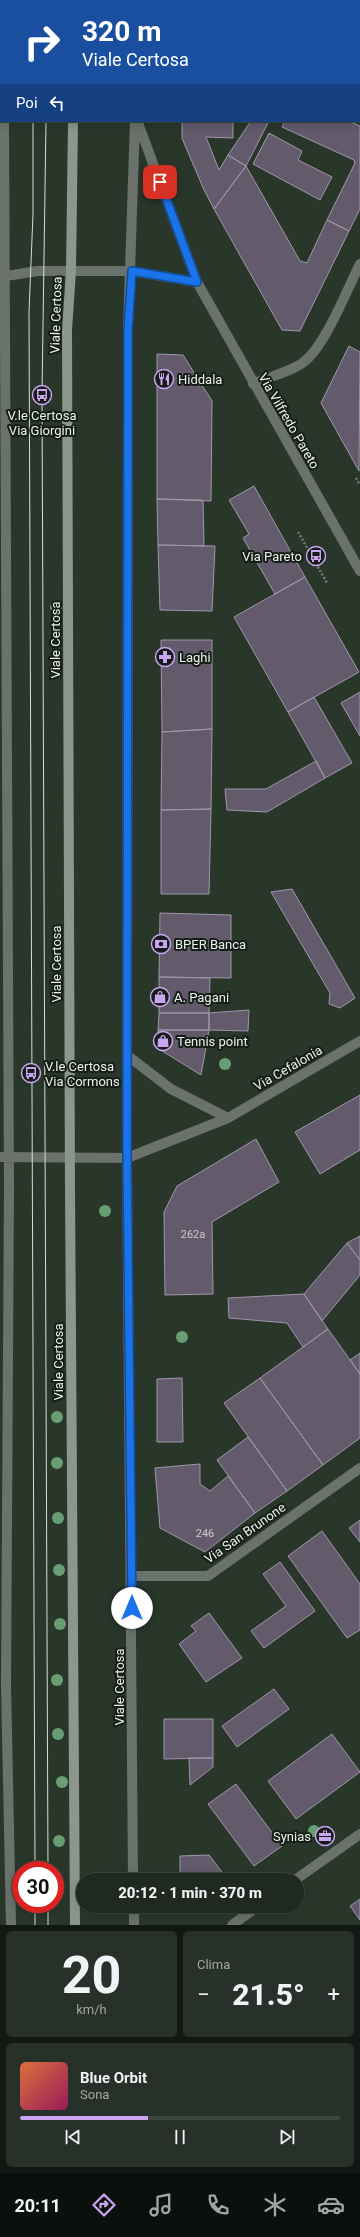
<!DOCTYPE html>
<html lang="it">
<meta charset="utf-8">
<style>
body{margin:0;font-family:Roboto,sans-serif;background:#273129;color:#f1f3f6;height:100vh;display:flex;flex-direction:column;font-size:15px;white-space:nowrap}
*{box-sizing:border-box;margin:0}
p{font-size:13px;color:#a1a6a5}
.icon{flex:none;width:22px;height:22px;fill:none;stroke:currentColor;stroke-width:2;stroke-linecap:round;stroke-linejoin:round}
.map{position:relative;height:1925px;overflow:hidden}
.sheet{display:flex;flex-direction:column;gap:6px;padding:6px;background:#111712;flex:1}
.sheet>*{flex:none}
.guide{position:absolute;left:0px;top:0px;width:360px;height:122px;box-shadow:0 2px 10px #0003,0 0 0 1px #3c453e;background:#1a4fa0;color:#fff;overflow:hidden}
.speed{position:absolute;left:12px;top:1861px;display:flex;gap:8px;font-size:20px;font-weight:700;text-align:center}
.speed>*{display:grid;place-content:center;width:52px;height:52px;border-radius:50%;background:#1f2920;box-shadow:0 2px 10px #0003,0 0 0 1px #3c453e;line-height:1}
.speed .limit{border:6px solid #d22;background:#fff;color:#111}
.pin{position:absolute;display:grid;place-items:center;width:34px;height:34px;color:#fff;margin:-17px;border-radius:8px;box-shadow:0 2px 6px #0006}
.me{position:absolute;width:44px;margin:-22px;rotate:0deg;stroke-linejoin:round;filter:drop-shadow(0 0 3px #0008)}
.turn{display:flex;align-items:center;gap:14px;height:84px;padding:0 16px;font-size:18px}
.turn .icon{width:52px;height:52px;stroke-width:2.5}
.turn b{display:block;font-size:28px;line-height:34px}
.then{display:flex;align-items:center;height:38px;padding:0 16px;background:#0003;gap:8px;font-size:15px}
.big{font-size:30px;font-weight:800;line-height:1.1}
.sheet .card{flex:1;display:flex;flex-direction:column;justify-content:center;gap:6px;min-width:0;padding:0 14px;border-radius:6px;background:#273129}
.sheet .dial{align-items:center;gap:0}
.dial b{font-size:52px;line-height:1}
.song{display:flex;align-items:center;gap:12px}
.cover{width:48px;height:48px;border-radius:6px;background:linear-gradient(135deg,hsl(20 70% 55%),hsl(330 70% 35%))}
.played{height:4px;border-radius:2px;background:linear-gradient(90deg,#c8a5ee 40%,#3c453e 40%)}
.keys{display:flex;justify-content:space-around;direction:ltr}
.heat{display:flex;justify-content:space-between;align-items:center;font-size:22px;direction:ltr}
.sheet .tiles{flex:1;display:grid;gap:6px;grid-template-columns:1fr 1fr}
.card:last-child{grid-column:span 2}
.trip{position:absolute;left:76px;top:1873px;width:228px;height:40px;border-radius:20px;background:#1f2920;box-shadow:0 2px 10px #0003,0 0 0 1px #3c453e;font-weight:800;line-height:40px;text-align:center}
.tabs{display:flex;height:64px;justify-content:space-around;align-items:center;background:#0c100d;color:#a1a6a5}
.tabs .icon{width:28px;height:28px}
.tabs .selected{color:#c8a5ee}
.tabs b{font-size:18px;color:#f1f3f6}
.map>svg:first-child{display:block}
.building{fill:#635b6c;stroke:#a098aa}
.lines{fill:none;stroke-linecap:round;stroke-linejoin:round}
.path{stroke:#727e73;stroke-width:2.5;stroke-dasharray:2 2;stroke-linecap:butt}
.minor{stroke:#6b726c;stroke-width:10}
.secondary{stroke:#8b968c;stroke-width:10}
.tram{stroke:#d4ddd5;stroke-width:1}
.tree{fill:#699d73}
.route-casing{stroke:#114b97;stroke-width:10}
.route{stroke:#1a73e8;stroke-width:7}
.labels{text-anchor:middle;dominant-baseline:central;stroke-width:4;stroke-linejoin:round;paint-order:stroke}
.number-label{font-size:11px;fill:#c8cdcb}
.street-label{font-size:13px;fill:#eaf3eb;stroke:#161c17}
.poi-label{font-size:13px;fill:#eaf3eb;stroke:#161c17;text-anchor:start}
</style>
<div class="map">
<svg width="360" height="1925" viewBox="0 0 360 1925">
<rect width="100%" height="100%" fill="#29372b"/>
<path class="building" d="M 181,0 L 227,0 L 227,1 Z
M 227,0 L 275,0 L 227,1 Z
M 275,0 L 312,0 L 275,1 Z
M 360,46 L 360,85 L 359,85 Z
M 182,121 L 233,121 L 233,138 L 206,137 L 219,170 L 228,155 L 246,166 L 214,209 L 204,190 L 182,138 Z
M 251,121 L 269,121 L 246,166 L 228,155 Z
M 285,121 L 348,121 L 360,126 L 360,209 L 349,231 L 327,220 L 355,163 L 354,160 L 282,127 Z
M 269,133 L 302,151 L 298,160 L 332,177 L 320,200 L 253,164 Z
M 246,166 L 300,261 L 307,263 L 327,220 L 349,231 L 300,331 L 282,330 L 214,209 Z
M 349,346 L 360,352 L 359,471 L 321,403 Z
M 157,354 L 183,355 L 212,401 L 211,501 L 157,499 Z
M 254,486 L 305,577 L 275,594 L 243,538 L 249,534 L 229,500 Z
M 157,499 L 203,500 L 204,546 L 158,545 Z
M 158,545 L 215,546 L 212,611 L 160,610 Z
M 305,577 L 359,672 L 288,712 L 234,617 Z
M 161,640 L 212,640 L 212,729 L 162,732 Z
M 360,692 L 360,736 L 341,703 Z
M 314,697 L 352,763 L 325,778 L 288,712 Z
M 212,729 L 211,809 L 161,810 L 162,732 Z
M 316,761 L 325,778 L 267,812 L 227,810 L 225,789 L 266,789 Z
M 211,809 L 209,894 L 161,894 L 161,810 Z
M 292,889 L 355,998 L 340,1008 L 329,1004 L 330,993 L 271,892 Z
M 160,913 L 231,915 L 231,978 L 159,977 Z
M 159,977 L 210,978 L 209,1013 L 159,1013 Z
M 249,1010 L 248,1031 L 209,1030 L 209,1013 Z
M 159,1013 L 209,1013 L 209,1030 L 158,1030 Z
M 158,1030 L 209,1030 L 201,1075 L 159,1049 Z
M 360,1095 L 360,1150 L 320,1174 L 295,1132 Z
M 256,1139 L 279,1182 L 212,1222 L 213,1294 L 165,1295 L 164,1212 L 177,1186 Z
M 360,1236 L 360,1260 L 347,1243 Z
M 347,1243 L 360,1260 L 360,1275 L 322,1321 L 304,1294 Z
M 304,1294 L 328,1329 L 303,1347 L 287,1323 L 229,1318 L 228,1298 Z
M 328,1329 L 360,1374 L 360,1438 L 323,1465 L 260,1378 Z
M 360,1353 L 360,1374 L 350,1360 Z
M 182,1378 L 183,1442 L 157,1442 L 157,1379 Z
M 260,1378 L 323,1465 L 287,1491 L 224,1403 Z
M 248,1437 L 287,1491 L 255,1513 L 217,1460 Z
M 200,1464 L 200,1484 L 210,1491 L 228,1476 L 255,1513 L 205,1552 L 160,1528 L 155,1468 Z
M 360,1520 L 360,1542 L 349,1528 Z
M 322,1531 L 360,1584 L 360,1630 L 347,1638 L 288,1556 Z
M 280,1562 L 315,1611 L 264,1648 L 251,1631 L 286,1606 L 263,1574 Z
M 209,1613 L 242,1658 L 206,1682 L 179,1644 L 196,1631 L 191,1626 Z
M 274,1689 L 289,1709 L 237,1747 L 222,1726 Z
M 164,1719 L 213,1719 L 213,1758 L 164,1759 Z
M 332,1734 L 360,1772 L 296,1819 L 268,1781 Z
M 189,1758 L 213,1758 L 213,1767 L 190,1785 Z
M 236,1784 L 282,1846 L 254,1866 L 208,1804 Z
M 209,1855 L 228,1880 L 180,1880 L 180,1856 Z
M 360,1899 L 360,1920 L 350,1906 Z
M 206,1906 L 218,1906 L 211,1911 Z"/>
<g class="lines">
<path class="path" d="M 356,478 L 360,485
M 298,532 L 327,583"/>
<path class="minor" d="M 4,1 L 4,0
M 136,1 L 136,0
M 4,121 L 9,1188 L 6,1686 L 11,1925
M 138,123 L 197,282 L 360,571
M 0,277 L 37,271 L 131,271 L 197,282
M 253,384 C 268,377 287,373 301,364 C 324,350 347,289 360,264
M 128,1056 L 171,1089 L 228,1118
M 0,1157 L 127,1158 L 228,1118 L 360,1041
M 131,1576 L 208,1576 L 360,1468
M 133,1880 L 127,1158 L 128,330 L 135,121
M 295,1880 L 360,1834
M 134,1906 L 134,1925
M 232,1925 L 258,1906"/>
<path class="secondary" d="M 73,1 L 73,0
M 73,121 L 71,271 L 67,330 L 70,1189 L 75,1925"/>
<path class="tram" d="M 33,0 L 33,1
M 46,0 L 46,1
M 33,121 L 33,214 L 29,312 L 35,1870
M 46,121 L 42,395 L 48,1870
M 35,1904 L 35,1925
M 48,1904 L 48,1925"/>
</g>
<g class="tree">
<circle cx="56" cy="607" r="6"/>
<circle cx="225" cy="1064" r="6"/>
<circle cx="105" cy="1211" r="6"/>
<circle cx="182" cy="1337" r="6"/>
<circle cx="57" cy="1417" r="6"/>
<circle cx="57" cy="1463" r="6"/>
<circle cx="58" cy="1518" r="6"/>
<circle cx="59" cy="1570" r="6"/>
<circle cx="60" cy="1624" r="6"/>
<circle cx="57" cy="1680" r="6"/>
<circle cx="58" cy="1734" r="6"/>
<circle cx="62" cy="1782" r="6"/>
<circle cx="314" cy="1831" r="6"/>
<circle cx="59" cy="1841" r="6"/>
</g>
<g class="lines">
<defs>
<path id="route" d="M 132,1608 L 127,1158 L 128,330 L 132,271 L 197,282 L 160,182"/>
</defs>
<use href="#route" class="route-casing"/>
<use href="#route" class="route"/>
</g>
<defs>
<symbol id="restaurant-ring" viewBox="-11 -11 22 22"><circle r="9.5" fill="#161c17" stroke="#c8a5ee" stroke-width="1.5"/><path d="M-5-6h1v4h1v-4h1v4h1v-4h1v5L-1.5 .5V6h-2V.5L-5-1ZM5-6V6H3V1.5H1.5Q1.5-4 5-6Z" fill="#c8a5ee"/></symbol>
<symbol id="bus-ring" viewBox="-11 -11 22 22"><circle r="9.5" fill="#161c17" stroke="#c8a5ee" stroke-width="1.5"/><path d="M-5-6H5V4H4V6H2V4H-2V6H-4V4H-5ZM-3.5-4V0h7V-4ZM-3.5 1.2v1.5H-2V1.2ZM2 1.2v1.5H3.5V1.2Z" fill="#c8a5ee"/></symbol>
<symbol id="pharmacy-ring" viewBox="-11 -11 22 22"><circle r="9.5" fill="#161c17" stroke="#c8a5ee" stroke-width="1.5"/><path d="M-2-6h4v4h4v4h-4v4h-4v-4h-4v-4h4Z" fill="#c8a5ee"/></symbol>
<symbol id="bank-ring" viewBox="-11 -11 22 22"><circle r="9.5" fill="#161c17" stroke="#c8a5ee" stroke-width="1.5"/><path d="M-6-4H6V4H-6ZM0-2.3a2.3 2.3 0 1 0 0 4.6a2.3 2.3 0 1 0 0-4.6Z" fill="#c8a5ee"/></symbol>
<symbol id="shop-ring" viewBox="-11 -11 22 22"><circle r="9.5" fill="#161c17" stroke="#c8a5ee" stroke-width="1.5"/><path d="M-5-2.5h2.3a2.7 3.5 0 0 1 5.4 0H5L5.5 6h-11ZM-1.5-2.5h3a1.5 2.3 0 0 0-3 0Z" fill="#c8a5ee"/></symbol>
<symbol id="office-ring" viewBox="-11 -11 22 22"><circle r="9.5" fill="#161c17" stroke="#c8a5ee" stroke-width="1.5"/><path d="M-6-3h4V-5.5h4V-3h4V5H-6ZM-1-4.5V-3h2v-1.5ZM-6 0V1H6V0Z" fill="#c8a5ee"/></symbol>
</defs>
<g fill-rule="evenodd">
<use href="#restaurant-ring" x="153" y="368" width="22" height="22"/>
<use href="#bus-ring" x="31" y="384" width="22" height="22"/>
<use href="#bus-ring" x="305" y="545" width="22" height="22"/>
<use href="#pharmacy-ring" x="154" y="646" width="22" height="22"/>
<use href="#bank-ring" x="150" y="933" width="22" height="22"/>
<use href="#shop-ring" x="149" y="986" width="22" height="22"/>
<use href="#shop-ring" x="152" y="1030" width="22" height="22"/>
<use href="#bus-ring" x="20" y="1062" width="22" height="22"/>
<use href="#office-ring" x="314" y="1825" width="22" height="22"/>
</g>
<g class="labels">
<g class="number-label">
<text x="193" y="1234">262a</text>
<text x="205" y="1533">246</text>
</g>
<g class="street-label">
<text transform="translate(56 315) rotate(-88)">Viale Certosa</text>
<text transform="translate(289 421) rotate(60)">Via Vilfredo Pareto</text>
<text transform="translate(55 640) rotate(-90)">Viale Certosa</text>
<text transform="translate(56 964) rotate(-90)">Viale Certosa</text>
<text transform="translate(288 1068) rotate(-30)">Via Cefalonia</text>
<text transform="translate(58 1362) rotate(-90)">Viale Certosa</text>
<text transform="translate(245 1533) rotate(-35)">Via San Brunone</text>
<text transform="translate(119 1687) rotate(-90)">Viale Certosa</text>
</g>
<g class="poi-label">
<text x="178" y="379">Hiddala</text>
<text x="42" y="415" text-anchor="middle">V.le Certosa<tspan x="42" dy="15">Via Giorgini</tspan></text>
<text x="302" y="556" text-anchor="end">Via Pareto</text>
<text x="179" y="657">Laghi</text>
<text x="175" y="944">BPER Banca</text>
<text x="174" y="997">A. Pagani</text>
<text x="177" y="1041">Tennis point</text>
<text x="45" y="1066">V.le Certosa<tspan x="45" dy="15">Via Cormons</tspan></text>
<text x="311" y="1836" text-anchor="end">Synias</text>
</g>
</g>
</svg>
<div class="speed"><div class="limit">30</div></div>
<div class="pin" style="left:160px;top:182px;background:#d93025"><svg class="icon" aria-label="arrive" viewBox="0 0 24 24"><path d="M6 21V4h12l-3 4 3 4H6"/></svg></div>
<svg class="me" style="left:132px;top:1608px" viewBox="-20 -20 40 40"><circle r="19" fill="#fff"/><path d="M0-13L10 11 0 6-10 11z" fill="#1a73e8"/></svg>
<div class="trip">20:12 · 1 min · 370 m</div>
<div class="guide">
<div class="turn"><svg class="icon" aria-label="right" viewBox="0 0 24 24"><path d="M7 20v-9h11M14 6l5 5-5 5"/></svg><div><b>320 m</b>Viale Certosa</div></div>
<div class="then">Poi<svg class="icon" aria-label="left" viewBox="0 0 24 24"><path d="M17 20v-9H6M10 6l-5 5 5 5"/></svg></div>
</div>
</div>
<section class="sheet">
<div class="tiles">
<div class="card dial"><b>20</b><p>km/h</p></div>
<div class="card"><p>Clima</p>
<div class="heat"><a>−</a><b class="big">21.5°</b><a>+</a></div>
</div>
<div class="card">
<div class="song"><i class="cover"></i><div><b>Blue Orbit</b><p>Sona</p></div></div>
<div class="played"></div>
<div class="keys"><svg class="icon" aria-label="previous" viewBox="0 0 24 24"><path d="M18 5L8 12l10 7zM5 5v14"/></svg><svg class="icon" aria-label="pause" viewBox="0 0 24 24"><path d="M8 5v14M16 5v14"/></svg><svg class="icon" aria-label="next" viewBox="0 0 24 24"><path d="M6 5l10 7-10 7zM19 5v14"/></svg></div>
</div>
</div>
</section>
<nav class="tabs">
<b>20:11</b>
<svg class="icon selected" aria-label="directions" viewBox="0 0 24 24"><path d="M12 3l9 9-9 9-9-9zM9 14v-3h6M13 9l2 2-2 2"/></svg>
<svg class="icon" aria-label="music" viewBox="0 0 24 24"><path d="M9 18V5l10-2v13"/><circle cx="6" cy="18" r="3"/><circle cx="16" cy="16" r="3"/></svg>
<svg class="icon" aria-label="phone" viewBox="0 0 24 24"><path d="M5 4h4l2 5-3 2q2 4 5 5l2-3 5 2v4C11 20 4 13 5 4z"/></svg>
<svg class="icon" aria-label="climate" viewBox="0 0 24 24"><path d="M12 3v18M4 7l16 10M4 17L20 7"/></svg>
<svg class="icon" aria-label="car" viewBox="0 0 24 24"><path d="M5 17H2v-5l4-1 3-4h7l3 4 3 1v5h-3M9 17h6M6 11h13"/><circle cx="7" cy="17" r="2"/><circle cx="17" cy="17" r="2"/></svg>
</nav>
